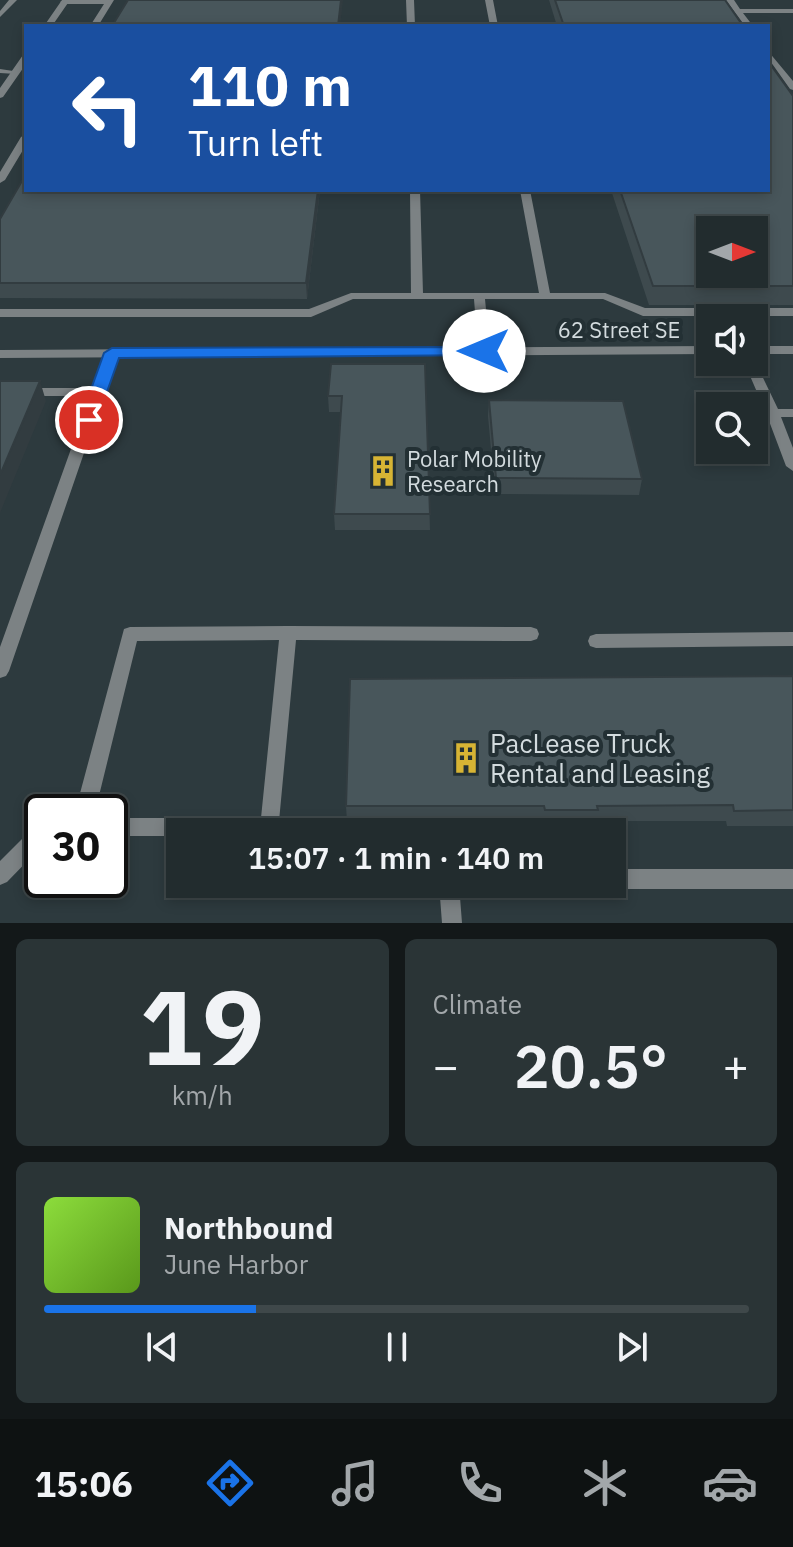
<!DOCTYPE html>
<meta charset="utf-8">
<style>
body{margin:0;font-family:"IBM Plex Sans",sans-serif;background:#2a3436;color:#f1f3f6;height:100vh;display:flex;flex-direction:column;font-size:30px;white-space:nowrap}
*{box-sizing:border-box;margin:0}
p{font-size:26px;color:#a2a7aa}
.icon{flex:none;width:44px;height:44px;fill:none;stroke:currentColor;stroke-width:2;stroke-linecap:round;stroke-linejoin:round}
.map{position:relative;height:923px;overflow:hidden}
.side{display:flex;flex-direction:column;gap:16px;padding:16px;background:#131819;flex:1}
.side>*{flex:none}
.guide{position:absolute;left:24px;top:24px;width:746px;height:168px;border-radius:0px;box-shadow:0 4px 12px #0003,0 0 0 2px #3f484a;background:#1a4fa0;color:#fff;overflow:hidden}
.needle{width:52px;rotate:90deg}
.buttons{position:absolute;left:696px;top:216px;display:grid;gap:16px}
.buttons a{display:grid;place-items:center;width:72px;height:72px;border-radius:0px;background:#222c2e;box-shadow:0 4px 12px #0003,0 0 0 2px #3f484a;font-size:40px}
.speed{position:absolute;left:24px;top:794px;display:flex;gap:16px;font-size:40px;font-weight:700;text-align:center}
.speed>*{display:grid;place-content:center;width:104px;height:104px;border-radius:50%;background:#222c2e;box-shadow:0 4px 12px #0003,0 0 0 2px #3f484a;line-height:1}
.speed .limit{border:4px solid #111;border-radius:12px;background:#fff;color:#111}
.pin{position:absolute;display:grid;place-items:center;width:68px;height:68px;color:#fff;margin:-34px;border:4px solid #fff;border-radius:50%;box-shadow:0 2px 8px #0007}
.me{position:absolute;width:88px;margin:-44px;rotate:270deg;stroke-linejoin:round;filter:drop-shadow(0 0 6px #0008)}
.turn{display:flex;align-items:center;gap:28px;height:168px;padding:0 32px;font-size:36px}
.turn .icon{width:104px;height:104px;stroke-width:2.5}
.turn b{display:block;font-size:56px;line-height:68px}
.big{font-size:60px;font-weight:600;line-height:1.1}
.side .widget{flex:1;display:flex;flex-direction:column;justify-content:center;gap:12px;min-width:0;padding:0 28px;border-radius:12px;background:#2a3436}
.side .dial{align-items:center;gap:0}
.dial b{font-size:104px;line-height:1}
.song{display:flex;align-items:center;gap:24px}
.cover{width:96px;height:96px;border-radius:12px;background:linear-gradient(135deg,hsl(90 70% 55%),hsl(90 70% 35%))}
.played{height:8px;border-radius:4px;background:linear-gradient(90deg,#1a73e8 30%,#3f484a 30%)}
.keys{display:flex;justify-content:space-around;direction:ltr}
.heat{display:flex;justify-content:space-between;align-items:center;font-size:44px;direction:ltr}
.side .tiles{flex:1;display:grid;gap:16px;grid-template-columns:1fr 1fr}
.widget:last-child{grid-column:span 2}
.trip{position:absolute;left:166px;top:818px;width:460px;height:80px;border-radius:0px;background:#222c2e;box-shadow:0 4px 12px #0003,0 0 0 2px #3f484a;font-weight:600;line-height:80px;text-align:center}
.tabs{display:flex;height:128px;justify-content:space-around;align-items:center;background:#0e1212;color:#a2a7aa}
.tabs .icon{width:56px;height:56px}
.tabs .selected{color:#1a73e8}
.tabs b{font-size:36px;color:#f1f3f6}
.map>svg:first-child{display:block}
.lines{fill:none;stroke-linecap:round;stroke-linejoin:round}
.service{fill:#7c8284;fill-rule:evenodd}
.minor{fill:#7c8284;fill-rule:evenodd}
.wall{fill:#3e4a4e}
.shaded-wall{fill:#323c40}
.building{fill:#48565b;stroke:#323c40;stroke-width:2;fill-rule:evenodd}
.route{fill:#1a73e8;stroke:#114b97;stroke-width:2}
.labels{text-anchor:middle;dominant-baseline:central;stroke-width:8;stroke-linejoin:round;paint-order:stroke}
.street-label{font-size:22px;fill:#d3dbde;stroke:#233034}
.poi-label{font-size:22px;fill:#d3dbde;stroke:#233034;text-anchor:start}
.near-poi-label{font-size:26px;fill:#d3dbde;stroke:#233034;text-anchor:start}
</style>
<div class="map">
<svg width="793" height="923" viewBox="0 0 793 923">
<rect width="100%" height="100%" fill="#2d3a3e"/>
<g class="lines">
<path class="service" d="M 9,0 L 17,0 L 0,17 L 0,11 Z
M 64,0 L 114,0 L 98,26 L 90,26 L 104,4 L 64,4 L 60,2 Z
M 406,0 L 414,0 L 415,26 L 407,26 Z
M 485,0 L 493,0 L 498,26 L 490,26 Z
M 726,0 L 734,0 L 740,9 L 793,9 L 793,13 L 743,13 L 753,26 L 745,26 Z
M 768,51 L 793,81 L 793,90 L 790,89 L 768,58 Z
M 0,69 L 20,72 L 16,74 L 0,73 Z
M 26,134 L 26,145 L 5,180 L 0,183 L 0,172 L 21,137 Z
M 410,190 L 420,190 L 423,293 L 539,293 L 520,190 L 530,190 L 550,293 L 605,293 L 645,308 L 793,308 L 793,316 L 643,316 L 603,299 L 485,299 L 490,351 L 484,355 L 478,351 L 474,299 L 353,299 L 311,317 L 0,317 L 0,309 L 309,309 L 351,293 L 411,293 Z
M 112,349 L 118,353 L 105,392 L 9,671 L 6,676 L 0,678 L 0,647 L 90,396 L 0,396 L 0,388 L 93,388 L 106,353 Z
M 754,359 L 778,409 L 793,409 L 793,417 L 781,417 L 793,448 L 793,471 L 786,466 L 766,413 L 744,362 L 754,362 Z
M 288,626 L 531,627 L 537,629 L 539,634 L 537,639 L 531,641 L 296,640 L 278,832 L 180,832 L 180,836 L 110,836 L 110,818 L 261,818 L 279,640 L 137,641 L 95,812 L 75,812 L 124,629 L 130,627 Z
M 793,632 L 793,646 L 596,648 L 590,646 L 588,641 L 590,636 L 596,634 Z
M 42,823 L 42,846 L 7,882 L 0,885 L 0,861 L 35,826 Z
M 612,869 L 793,869 L 793,889 L 612,889 L 604,884 L 612,884 Z
M 439,884 L 459,884 L 462,923 L 442,923 Z"/>
<path class="minor" d="M 62,0 L 70,0 L 52,26 L 44,26 Z
M 26,54 L 26,64 L 3,97 L 0,98 L 0,88 L 23,55 Z
M 710,346 L 710,354 L 0,358 L 0,350 Z
M 754,346 L 793,346 L 793,354 L 754,354 Z"/>
</g>
<path class="wall" d="M 549,0 L 725,0 L 743,26 L 557,26 Z
M 793,96 L 793,305 L 649,305 L 611,190 L 768,190 Z
M 320,190 L 307,299 L 0,298 L 0,219 Z
M 425,364 L 430,530 L 335,530 L 334,514 L 341,412 L 329,412 L 328,396 Z
M 489,400 L 642,479 L 639,495 L 495,494 L 488,416 Z
M 793,676 L 793,826 L 727,826 L 726,821 L 595,821 L 594,825 L 542,825 L 541,821 L 347,822 L 346,806 Z"/>
<path class="shaded-wall" d="M 341,0 L 343,0 L 340,26 L 338,26 Z
M 318,190 L 320,190 L 307,299 L 306,283 Z
M 40,381 L 46,401 L 0,513 L 0,475 Z"/>
<path class="building" d="M 128,0 L 341,0 L 338,26 L 112,26 Z
M 555,0 L 725,0 L 743,26 L 564,26 Z
M 768,61 L 793,96 L 793,286 L 653,286 L 620,190 L 768,190 ZM 710,230 L 754,230 L 754,274 L 710,274 Z
M 26,174 L 26,190 L 318,190 L 306,283 L 0,283 L 0,219 Z
M 331,364 L 425,364 L 430,514 L 334,514 L 342,396 L 328,396 Z
M 0,381 L 40,381 L 0,475 Z
M 489,400 L 623,401 L 642,479 L 496,478 Z
M 793,676 L 793,810 L 734,811 L 733,805 L 597,806 L 598,810 L 545,810 L 544,806 L 346,806 L 350,679 Z"/>
<path class="route" d="M 484,347 L 492,351 L 490,355 L 119,358 L 97,420 L 89,425 L 80,420 L 104,353 L 112,348 Z"/>
<defs>
<symbol id="building-bare" viewBox="-9 -9 18 18"><path d="M-4-6H4V6H1V3H-1V6H-4ZM-2.5-4.3h1.7v1.8h-1.7ZM.8-4.3h1.7v1.8H.8ZM-2.5-1h1.7V.8h-1.7ZM.8-1h1.7V.8H.8Z" fill="#d7b434" stroke="#233034" stroke-width="2.5" paint-order="stroke"/></symbol>
</defs>
<g fill-rule="evenodd">
<use href="#building-bare" x="361" y="449" width="44" height="44"/>
<use href="#building-bare" x="444" y="736" width="44" height="44"/>
</g>
<g class="labels">
<g class="street-label">
<text x="619" y="329">62 Street SE</text>
</g>
<g class="poi-label">
<text x="407" y="458">Polar Mobility<tspan x="407" dy="25">Research</tspan></text>
</g>
<g class="near-poi-label">
<text x="490" y="743">PacLease Truck<tspan x="490" dy="30">Rental and Leasing</tspan></text>
</g>
</g>
</svg>
<div class="buttons">
<a><svg class="needle" viewBox="-14 -14 28 28"><path d="M0-13l5 13h-10z" fill="#e53935"/><path d="M0 13l5-13h-10z" fill="#a2a7aa"/></svg></a>
<a><svg class="icon" aria-label="sound" viewBox="0 0 24 24"><path d="M4 9h4l5-4v14l-5-4H4zM17 9q2 3 0 6"/></svg></a>
<a><svg class="icon" aria-label="search" viewBox="0 0 24 24"><circle cx="10" cy="10" r="6"/><path d="M15 15l6 6"/></svg></a>
</div>
<div class="speed"><div class="limit">30</div></div>
<div class="pin" style="left:89px;top:420px;background:#d93025"><svg class="icon" aria-label="arrive" viewBox="0 0 24 24"><path d="M6 21V4h12l-3 4 3 4H6"/></svg></div>
<svg class="me" style="left:484px;top:351px" viewBox="-20 -20 40 40"><circle r="19" fill="#fff"/><path d="M0-13L10 11 0 6-10 11z" fill="#1a73e8"/></svg>
<div class="trip">15:07 · 1 min · 140 m</div>
<div class="guide">
<div class="turn"><svg class="icon" aria-label="left" viewBox="0 0 24 24"><path d="M17 20v-9H6M10 6l-5 5 5 5"/></svg><div><b>110 m</b>Turn left</div></div>
</div>
</div>
<section class="side">
<div class="tiles">
<div class="widget dial"><b>19</b><p>km/h</p></div>
<div class="widget"><p>Climate</p>
<div class="heat"><a>−</a><b class="big">20.5°</b><a>+</a></div>
</div>
<div class="widget">
<div class="song"><i class="cover"></i><div><b>Northbound</b><p>June Harbor</p></div></div>
<div class="played"></div>
<div class="keys"><svg class="icon" aria-label="previous" viewBox="0 0 24 24"><path d="M18 5L8 12l10 7zM5 5v14"/></svg><svg class="icon" aria-label="pause" viewBox="0 0 24 24"><path d="M8 5v14M16 5v14"/></svg><svg class="icon" aria-label="next" viewBox="0 0 24 24"><path d="M6 5l10 7-10 7zM19 5v14"/></svg></div>
</div>
</div>
</section>
<nav class="tabs">
<b>15:06</b>
<svg class="icon selected" aria-label="directions" viewBox="0 0 24 24"><path d="M12 3l9 9-9 9-9-9zM9 14v-3h6M13 9l2 2-2 2"/></svg>
<svg class="icon" aria-label="music" viewBox="0 0 24 24"><path d="M9 18V5l10-2v13"/><circle cx="6" cy="18" r="3"/><circle cx="16" cy="16" r="3"/></svg>
<svg class="icon" aria-label="phone" viewBox="0 0 24 24"><path d="M5 4h4l2 5-3 2q2 4 5 5l2-3 5 2v4C11 20 4 13 5 4z"/></svg>
<svg class="icon" aria-label="climate" viewBox="0 0 24 24"><path d="M12 3v18M4 7l16 10M4 17L20 7"/></svg>
<svg class="icon" aria-label="car" viewBox="0 0 24 24"><path d="M5 17H2v-5l4-1 3-4h7l3 4 3 1v5h-3M9 17h6M6 11h13"/><circle cx="7" cy="17" r="2"/><circle cx="17" cy="17" r="2"/></svg>
</nav>
